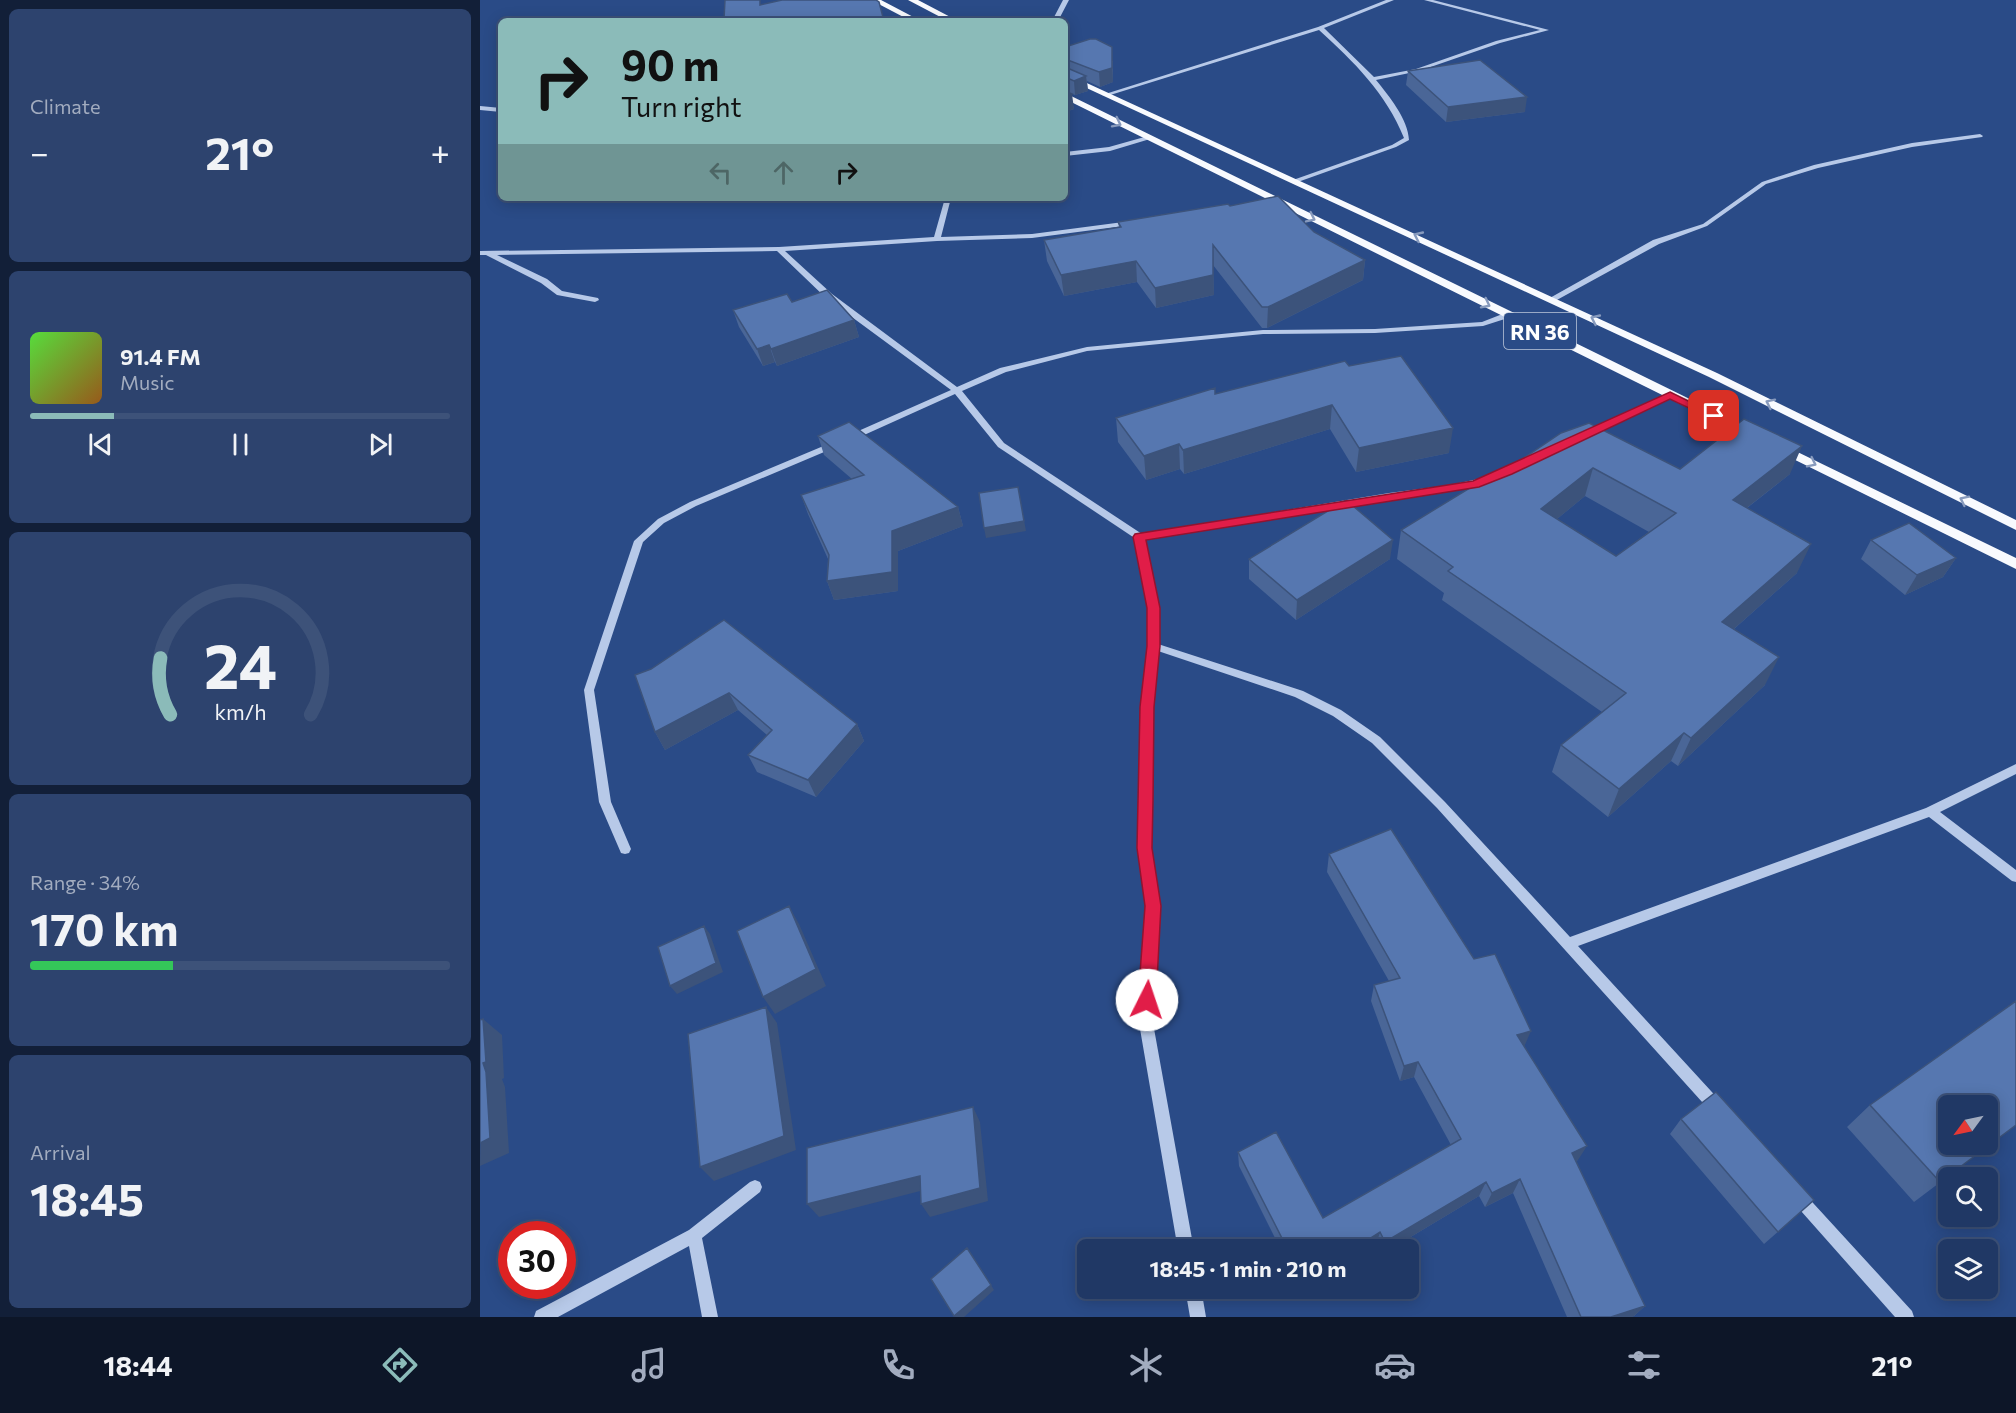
<!DOCTYPE html>
<meta charset="utf-8">
<style>
body{margin:0;font-family:Commissioner,sans-serif;background:#2d436e;color:#f1f3f6;height:100vh;display:flex;flex-direction:column;font-size:22px;white-space:nowrap}
*{box-sizing:border-box;margin:0}
p{font-size:20px;color:#a2acbf}
.icon{flex:none;width:33px;height:33px;fill:none;stroke:currentColor;stroke-width:2;stroke-linecap:round;stroke-linejoin:round}
.map{position:relative;flex:1;overflow:hidden}
.details{display:flex;flex-direction:column;gap:9px;padding:9px;background:#121f38;width:480px}
.details>*{flex:none}
.hud{position:absolute;left:18px;top:18px;width:570px;height:183px;border-radius:9px;box-shadow:0 3px 15px #0003,0 0 0 2px #3d5279;background:#8bbbb9;color:#111;overflow:hidden}
.needle{width:39px;rotate:237deg}
.fabs{position:absolute;left:1458px;top:1095px;display:grid;gap:12px}
.fabs a{display:grid;place-items:center;width:60px;height:60px;border-radius:9px;background:#203865;box-shadow:0 3px 15px #0003,0 0 0 2px #3d5279;font-size:30px}
.speed{position:absolute;left:18px;top:1221px;display:flex;gap:12px;font-size:30px;font-weight:700;text-align:center}
.speed>*{display:grid;place-content:center;width:78px;height:78px;border-radius:50%;background:#203865;box-shadow:0 3px 15px #0003,0 0 0 2px #3d5279;line-height:1}
.speed .limit{border:9px solid #d22;background:#fff;color:#111}
.pin{position:absolute;display:grid;place-items:center;width:51px;height:51px;color:#fff;margin:-26px;border-radius:12px;box-shadow:0 3px 9px #0006}
.me{position:absolute;width:66px;margin:-33px;rotate:4deg;stroke-linejoin:round;filter:drop-shadow(0 0 4px #0008)}
.turn{display:flex;align-items:center;gap:21px;height:126px;padding:0 24px;font-size:27px}
.turn .icon{width:78px;height:78px;stroke-width:2.5}
.turn b{display:block;font-size:42px;line-height:51px}
.lanes{display:flex;align-items:center;height:57px;padding:0 24px;background:#0003;justify-content:center;gap:30px;direction:ltr}
.lanes .off{opacity:.35}
.big{font-size:45px;font-weight:700;line-height:1.1}
.details .card{flex:1;display:flex;flex-direction:column;justify-content:center;gap:9px;min-width:0;padding:0 21px;border-radius:9px;background:#2d436e}
.details .dial{align-items:center;gap:0}
.dial svg{height:156px;overflow:visible;fill:none;stroke:#3d5279;stroke-width:7;stroke-linecap:round;text-anchor:middle}
.dial text{fill:#f1f3f6;stroke:none}
.song{display:flex;align-items:center;gap:18px}
.cover{width:72px;height:72px;border-radius:9px;background:linear-gradient(135deg,hsl(110 70% 55%),hsl(30 70% 35%))}
.played{height:6px;border-radius:3px;background:linear-gradient(90deg,#8bbbb9 20%,#3d5279 20%)}
.keys{display:flex;justify-content:space-around;direction:ltr}
.heat{display:flex;justify-content:space-between;align-items:center;font-size:33px;direction:ltr}
.charge{height:9px;border-radius:4px;background:linear-gradient(90deg,#34c759 34%,#3d5279 0)}
.trip{position:absolute;left:597px;top:1239px;width:342px;height:60px;border-radius:9px;background:#203865;box-shadow:0 3px 15px #0003,0 0 0 2px #3d5279;font-weight:700;line-height:60px;text-align:center}
.menu{display:flex;height:96px;justify-content:space-around;align-items:center;background:#0d1628;color:#a2acbf}
.menu .icon{width:42px;height:42px}
.menu .selected{color:#8bbbb9}
.menu b{font-size:27px;color:#f1f3f6}
main{display:flex;flex:1;min-height:0}
.map>svg:first-child{display:block}
.lines{fill:none;stroke-linecap:round;stroke-linejoin:round}
.minor{fill:#b7c9e8;fill-rule:evenodd}
.major{fill:#f8fafe;fill-rule:evenodd}
.wall{fill:#4a6697;fill-rule:evenodd}
.shaded-wall{fill:#3c537b}
.building{fill:#5677b0;stroke:#3c537b;stroke-width:1.5;fill-rule:evenodd}
.oneway{stroke:#879abd}
.route{fill:#e11d48;stroke:#92132f;stroke-width:1.5}
.labels{text-anchor:middle;dominant-baseline:central;stroke-width:6;stroke-linejoin:round;paint-order:stroke}
.shield{fill:#2a4b87;stroke:#bfc9db;stroke-width:1.5}
.shield-label{font-size:21px;font-weight:bold;fill:#fff}
</style>
<main>
<section class="details">
<div class="card"><p>Climate</p>
<div class="heat"><a>−</a><b class="big">21°</b><a>+</a></div>
</div>
<div class="card">
<div class="song"><i class="cover"></i><div><b>91.4 FM</b><p>Music</p></div></div>
<div class="played"></div>
<div class="keys"><svg class="icon" aria-label="previous" viewBox="0 0 24 24"><path d="M18 5L8 12l10 7zM5 5v14"/></svg><svg class="icon" aria-label="pause" viewBox="0 0 24 24"><path d="M8 5v14M16 5v14"/></svg><svg class="icon" aria-label="next" viewBox="0 0 24 24"><path d="M6 5l10 7-10 7zM19 5v14"/></svg></div>
</div>
<div class="card dial"><svg viewBox="0 0 100 80">
<path d="M14 69A42 42 0 1 1 86 69"/>
<path d="M14 69A42 42 0 0 1 9 40" stroke="#8bbbb9"/>
<text x="50" y="56" font-size="32" font-weight="700">24</text>
<text x="50" y="72" font-size="11">km/h</text>
</svg></div>
<div class="card"><p>Range · 34%</p><b class="big">170 km</b><div class="charge"></div></div>
<div class="card"><p>Arrival</p><b class="big">18:45</b></div>
</section>
<div class="map">
<svg width="1536" height="1317" viewBox="0 0 1536 1317">
<rect width="100%" height="100%" fill="#2a4b87"/>
<g class="lines">
<path class="minor" d="M 583,0 L 589,0 L 578,21 L 572,21 Z
M 906,0 L 914,0 L 844,28 L 894,77 L 936,69 L 1016,41 L 1060,30 L 944,0 L 953,0 L 1069,30 L 1020,43 L 939,71 L 896,80 C 909,96 928,119 929,140 L 916,147 L 815,183 L 813,182 L 813,180 L 912,145 L 924,138 C 906,93 874,62 839,30 L 627,96 L 622,95 L 838,27 Z
M 0,106 L 21,108 L 21,112 L 0,110 Z
M 1500,134 L 1503,136 L 1502,137 L 1432,147 L 1338,168 L 1286,184 L 1227,226 L 1179,244 L 1075,301 L 1068,299 L 1173,240 L 1223,224 L 1282,182 L 1334,165 L 1432,143 Z
M 668,136 L 671,138 L 670,139 L 630,151 L 585,156 L 585,152 L 629,147 Z
M 465,198 L 471,198 L 461,237 L 552,234 L 651,221 L 654,223 L 651,225 L 552,238 L 457,241 L 305,251 L 352,294 L 477,387 L 520,368 L 607,347 L 783,330 L 895,329 L 1002,322 L 1025,313 L 1031,313 L 1031,317 L 1003,326 L 895,333 L 783,334 L 607,351 L 526,372 L 482,391 L 524,443 L 662,534 L 909,493 L 970,485 L 998,479 L 1030,468 L 1033,469 L 1033,473 L 985,488 L 665,539 L 679,608 L 678,644 L 823,691 L 861,710 L 900,737 L 965,802 L 1090,937 L 1446,808 L 1536,764 L 1536,774 L 1460,812 L 1536,870 L 1536,882 L 1532,881 L 1449,817 L 1098,946 L 1242,1103 L 1244,1108 L 1242,1113 L 1237,1115 L 1232,1113 L 957,808 L 892,743 L 853,716 L 815,697 L 678,651 L 672,707 L 671,848 L 679,906 L 673,1023 L 714,1250 L 698,1250 L 659,1023 L 667,906 L 659,848 L 662,707 L 668,646 L 669,608 L 656,539 L 518,447 L 475,394 L 373,440 L 367,440 L 367,436 L 471,390 L 346,298 L 297,251 L 17,255 L 67,279 L 82,291 L 118,298 L 119,300 L 115,302 L 77,295 L 61,283 L 6,255 L 0,255 L 0,251 L 299,247 L 454,237 Z
M 1190,392 L 1194,395 L 1193,397 L 1110,437 L 1107,438 L 1103,435 Z
M 353,442 L 357,445 L 356,447 L 216,506 L 184,523 L 163,542 L 114,690 L 131,802 L 151,849 L 149,853 L 145,854 L 141,853 L 119,802 L 104,690 L 154,541 L 178,519 L 210,502 Z
M 275,1180 L 280,1182 L 282,1187 L 280,1192 L 222,1238 L 238,1317 L 222,1317 L 209,1246 L 78,1317 L 54,1317 L 56,1311 L 209,1230 L 270,1182 Z
M 1318,1190 L 1323,1192 L 1432,1311 L 1434,1317 L 1415,1317 L 1313,1202 L 1311,1197 L 1313,1192 Z
M 705,1288 L 721,1288 L 726,1317 L 710,1317 Z"/>
<path class="major" d="M 391,0 L 401,0 L 441,21 L 431,21 Z
M 428,0 L 438,0 L 478,21 L 468,21 Z
M 585,73 L 1237,373 L 1536,520 L 1536,530 L 1229,377 L 585,78 Z
M 585,93 L 1275,431 L 1277,434 L 1271,438 L 1267,437 L 585,99 Z
M 1301,444 L 1536,558 L 1536,569 L 1297,451 L 1295,448 Z"/>
</g>
<path class="wall" d="M 585,47 L 633,61 L 633,82 L 620,87 L 607,81 L 608,91 L 595,95 L 590,93 L 594,109 L 585,112 Z
M 928,71 L 1045,112 L 966,122 L 926,85 Z
M 750,206 L 834,232 L 885,260 L 883,280 L 787,328 L 782,328 L 733,265 L 734,295 L 676,308 L 657,282 L 584,296 L 567,261 L 564,240 L 639,227 L 638,222 Z
M 312,302 L 374,320 L 379,337 L 297,366 L 295,362 L 283,366 L 259,327 L 253,310 Z
M 869,366 L 969,453 L 876,472 L 850,429 L 704,474 L 700,469 L 666,480 L 638,442 L 636,418 L 735,394 Z
M 1081,433 L 1200,469 L 1310,474 L 1267,508 L 1317,573 L 1254,629 L 1285,685 L 1198,766 L 1191,761 L 1128,817 L 1072,772 L 1081,745 L 1122,712 L 962,600 L 964,593 L 917,559 L 921,530 L 1014,478 ZM 1105,496 L 1169,532 L 1136,556 L 1077,519 Z
M 338,436 L 478,507 L 483,526 L 418,551 L 418,591 L 354,600 L 347,581 L 348,559 L 328,514 L 321,495 L 372,479 L 344,455 Z
M 1391,540 L 1476,558 L 1463,577 L 1425,595 L 1381,559 Z
M 769,559 L 910,559 L 816,620 L 769,579 Z
M 171,669 L 377,724 L 384,741 L 336,797 L 277,772 L 268,755 L 287,735 L 258,710 L 185,750 L 175,732 Z
M 849,854 L 1044,1046 L 1098,1160 L 1096,1161 L 1165,1306 L 1154,1316 L 1087,1317 L 1033,1193 L 1005,1207 L 999,1196 L 909,1250 L 899,1250 L 896,1245 L 889,1250 L 801,1250 L 759,1166 L 758,1152 L 843,1218 L 971,1145 L 934,1077 L 920,1081 L 891,1001 L 894,985 L 909,981 L 847,872 Z
M 1390,1105 L 1536,1125 L 1434,1202 L 1367,1127 Z
M 1201,1119 L 1334,1200 L 1284,1244 L 1190,1134 Z"/>
<path class="shaded-wall" d="M 265,17 L 266,21 L 245,21 L 244,19 Z
M 632,47 L 633,82 L 620,87 L 619,72 Z
M 606,76 L 608,91 L 595,95 L 594,81 Z
M 592,94 L 594,109 L 585,112 L 585,97 Z
M 1047,97 L 1045,112 L 966,122 L 968,107 Z
M 733,245 L 734,295 L 676,308 L 675,288 Z
M 885,260 L 883,280 L 787,328 L 788,307 Z
M 656,261 L 657,282 L 584,296 L 581,275 Z
M 374,320 L 379,337 L 297,366 L 291,349 Z
M 289,345 L 295,362 L 283,366 L 277,349 Z
M 852,405 L 850,429 L 704,474 L 703,450 Z
M 973,428 L 969,453 L 876,472 L 879,448 Z
M 699,444 L 700,469 L 666,480 L 664,456 Z
M 1322,446 L 1310,474 L 1241,528 L 1253,500 Z
M 1113,468 L 1105,496 L 1054,538 L 1061,509 Z
M 538,487 L 546,531 L 506,538 L 504,528 Z
M 478,507 L 483,526 L 418,551 L 418,591 L 354,600 L 347,581 L 412,531 Z
M 913,540 L 910,559 L 816,620 L 817,600 Z
M 1331,544 L 1317,573 L 1230,650 L 1242,622 Z
M 1476,558 L 1463,577 L 1425,595 L 1437,575 Z
M 1299,657 L 1285,685 L 1198,766 L 1211,738 Z
M 249,693 L 258,710 L 185,750 L 175,732 Z
M 377,724 L 384,741 L 336,797 L 328,780 Z
M 1204,733 L 1191,761 L 1128,817 L 1139,789 Z
M 309,906 L 319,924 L 346,986 L 295,1014 L 283,997 Z
M 224,926 L 230,934 L 243,972 L 197,994 L 190,986 Z
M 286,1007 L 297,1023 L 316,1150 L 234,1181 L 220,1167 Z
M 3,1019 L 22,1035 L 24,1078 L 22,1079 L 25,1087 L 29,1153 L 0,1166 Z
M 1051,1031 L 1044,1047 L 1037,1035 Z
M 938,1062 L 934,1077 L 920,1081 L 924,1066 Z
M 493,1107 L 500,1122 L 508,1201 L 450,1217 L 441,1204 Z
M 1107,1146 L 1098,1160 L 1084,1167 L 1092,1153 Z
M 440,1176 L 448,1189 L 339,1217 L 327,1204 Z
M 1040,1179 L 1033,1193 L 1005,1207 L 1012,1193 Z
M 1006,1182 L 999,1196 L 909,1250 L 903,1250 L 905,1242 Z
M 900,1232 L 896,1245 L 889,1250 L 872,1250 Z
M 511,1285 L 514,1290 L 484,1317 L 475,1317 L 474,1316 Z
M 1165,1306 L 1153,1317 L 1131,1317 Z"/>
<path class="building" d="M 245,0 L 280,0 L 280,5 L 302,0 L 396,0 L 399,2 L 404,21 L 265,21 L 265,17 L 244,19 Z
M 610,39 L 616,39 L 632,47 L 632,68 L 619,72 L 585,59 L 585,47 Z
M 1000,60 L 1047,97 L 968,107 L 928,71 Z
M 585,67 L 606,76 L 594,81 L 585,77 Z
M 585,91 L 592,94 L 585,97 Z
M 798,196 L 834,232 L 885,260 L 788,307 L 782,307 L 733,245 L 733,275 L 675,288 L 656,261 L 581,275 L 564,240 L 641,227 L 638,222 L 748,204 L 750,206 Z
M 347,290 L 374,320 L 291,349 L 289,345 L 277,349 L 253,310 L 307,294 L 312,302 Z
M 921,356 L 973,428 L 879,448 L 852,405 L 703,450 L 699,444 L 664,456 L 636,418 L 735,388 L 735,394 L 865,361 L 869,366 Z
M 1264,419 L 1322,446 L 1253,500 L 1331,544 L 1242,622 L 1299,657 L 1211,738 L 1204,733 L 1139,789 L 1081,745 L 1146,693 L 968,571 L 973,567 L 921,530 L 1011,475 L 1014,478 L 1081,433 L 1109,423 L 1200,469 ZM 1113,468 L 1196,513 L 1136,556 L 1061,509 Z
M 369,422 L 478,507 L 412,531 L 412,572 L 347,581 L 349,555 L 321,495 L 384,475 L 338,436 Z
M 538,487 L 544,521 L 504,528 L 499,493 Z
M 866,500 L 913,540 L 817,600 L 769,559 Z
M 1429,523 L 1476,558 L 1437,575 L 1391,540 Z
M 244,620 L 377,724 L 328,780 L 268,755 L 292,730 L 249,693 L 175,732 L 155,675 L 171,669 Z
M 911,829 L 994,959 L 1015,954 L 1051,1031 L 1037,1035 L 1107,1146 L 1092,1153 L 1165,1306 L 1131,1317 L 1101,1317 L 1040,1179 L 1012,1193 L 1006,1182 L 905,1242 L 900,1232 L 872,1250 L 808,1250 L 758,1152 L 796,1132 L 843,1218 L 981,1139 L 938,1062 L 924,1066 L 894,985 L 920,978 L 849,854 Z
M 309,906 L 336,969 L 283,997 L 257,931 Z
M 224,926 L 236,963 L 190,986 L 178,947 Z
M 1536,1001 L 1536,1125 L 1460,1182 L 1390,1105 ZM 1468,1106 L 1508,1106 L 1508,1144 L 1468,1144 Z
M 286,1007 L 304,1136 L 220,1167 L 208,1034 Z
M 3,1019 L 6,1062 L 3,1063 L 6,1072 L 10,1138 L 0,1143 L 0,1020 Z
M 1236,1092 L 1334,1200 L 1298,1232 L 1201,1119 Z
M 493,1107 L 500,1188 L 441,1204 L 440,1176 L 327,1204 L 327,1148 Z
M 487,1248 L 511,1285 L 474,1316 L 451,1279 Z"/>
<defs><path id="oneway-chevron" d="M-2-3.5L2.5 0L-2 3.5" fill="none" stroke-width="1.6" stroke-linecap="round" stroke-linejoin="round" transform="scale(1.5)"/></defs>
<g class="oneway">
<use href="#oneway-chevron" transform="translate(637 123) rotate(27)"/>
<use href="#oneway-chevron" transform="translate(831 218) rotate(26)"/>
<use href="#oneway-chevron" transform="translate(938 236) rotate(-155)"/>
<use href="#oneway-chevron" transform="translate(1006 304) rotate(27)"/>
<use href="#oneway-chevron" transform="translate(1115 319) rotate(-155)"/>
<use href="#oneway-chevron" transform="translate(1290 403) rotate(-154)"/>
<use href="#oneway-chevron" transform="translate(1332 463) rotate(26)"/>
<use href="#oneway-chevron" transform="translate(1484 500) rotate(-154)"/>
</g>
<path class="route" d="M 1190,392 L 1239,416 L 1230,418 L 1190,399 L 1032,474 L 999,487 L 666,540 L 680,608 L 680,646 L 674,707 L 673,801 L 672,848 L 681,906 L 676,1000 L 673,1006 L 667,1008 L 661,1006 L 658,1000 L 665,906 L 657,848 L 660,707 L 667,646 L 667,608 L 653,537 L 655,534 L 993,481 Z"/>
<g class="labels">
<rect class="shield" x="1024" y="313" width="72" height="36" rx="4.5"/>
<g class="shield-label">
<text x="1060" y="331">RN 36</text>
</g>
</g>
</svg>
<div class="fabs">
<a><svg class="needle" viewBox="-14 -14 28 28"><path d="M0-13l5 13h-10z" fill="#e53935"/><path d="M0 13l5-13h-10z" fill="#a2acbf"/></svg></a>
<a><svg class="icon" aria-label="search" viewBox="0 0 24 24"><circle cx="10" cy="10" r="6"/><path d="M15 15l6 6"/></svg></a>
<a><svg class="icon" aria-label="layers" viewBox="0 0 24 24"><path d="M12 4l9 5-9 5-9-5zM3 14l9 5 9-5"/></svg></a>
</div>
<div class="speed"><div class="limit">30</div></div>
<div class="pin" style="left:1234px;top:416px;background:#d93025"><svg class="icon" aria-label="arrive" viewBox="0 0 24 24"><path d="M6 21V4h12l-3 4 3 4H6"/></svg></div>
<svg class="me" style="left:667px;top:1000px" viewBox="-20 -20 40 40"><circle r="19" fill="#fff"/><path d="M0-13L10 11 0 6-10 11z" fill="#e11d48"/></svg>
<div class="trip">18:45 · 1 min · 210 m</div>
<div class="hud">
<div class="turn"><svg class="icon" aria-label="right" viewBox="0 0 24 24"><path d="M7 20v-9h11M14 6l5 5-5 5"/></svg><div><b>90 m</b>Turn right</div></div>
<div class="lanes"><svg class="icon off" aria-label="left" viewBox="0 0 24 24"><path d="M17 20v-9H6M10 6l-5 5 5 5"/></svg><svg class="icon off" aria-label="ahead" viewBox="0 0 24 24"><path d="M12 20V5M6 11l6-6 6 6"/></svg><svg class="icon" aria-label="right" viewBox="0 0 24 24"><path d="M7 20v-9h11M14 6l5 5-5 5"/></svg></div>
</div>
</div>
</main>
<nav class="menu">
<b>18:44</b>
<svg class="icon selected" aria-label="directions" viewBox="0 0 24 24"><path d="M12 3l9 9-9 9-9-9zM9 14v-3h6M13 9l2 2-2 2"/></svg>
<svg class="icon" aria-label="music" viewBox="0 0 24 24"><path d="M9 18V5l10-2v13"/><circle cx="6" cy="18" r="3"/><circle cx="16" cy="16" r="3"/></svg>
<svg class="icon" aria-label="phone" viewBox="0 0 24 24"><path d="M5 4h4l2 5-3 2q2 4 5 5l2-3 5 2v4C11 20 4 13 5 4z"/></svg>
<svg class="icon" aria-label="climate" viewBox="0 0 24 24"><path d="M12 3v18M4 7l16 10M4 17L20 7"/></svg>
<svg class="icon" aria-label="car" viewBox="0 0 24 24"><path d="M5 17H2v-5l4-1 3-4h7l3 4 3 1v5h-3M9 17h6M6 11h13"/><circle cx="7" cy="17" r="2"/><circle cx="17" cy="17" r="2"/></svg>
<svg class="icon" aria-label="filters" viewBox="0 0 24 24"><path d="M4 7h16M4 17h16"/><circle cx="9" cy="7" r="2"/><circle cx="15" cy="17" r="2"/></svg>
<b>21°</b>
</nav>
